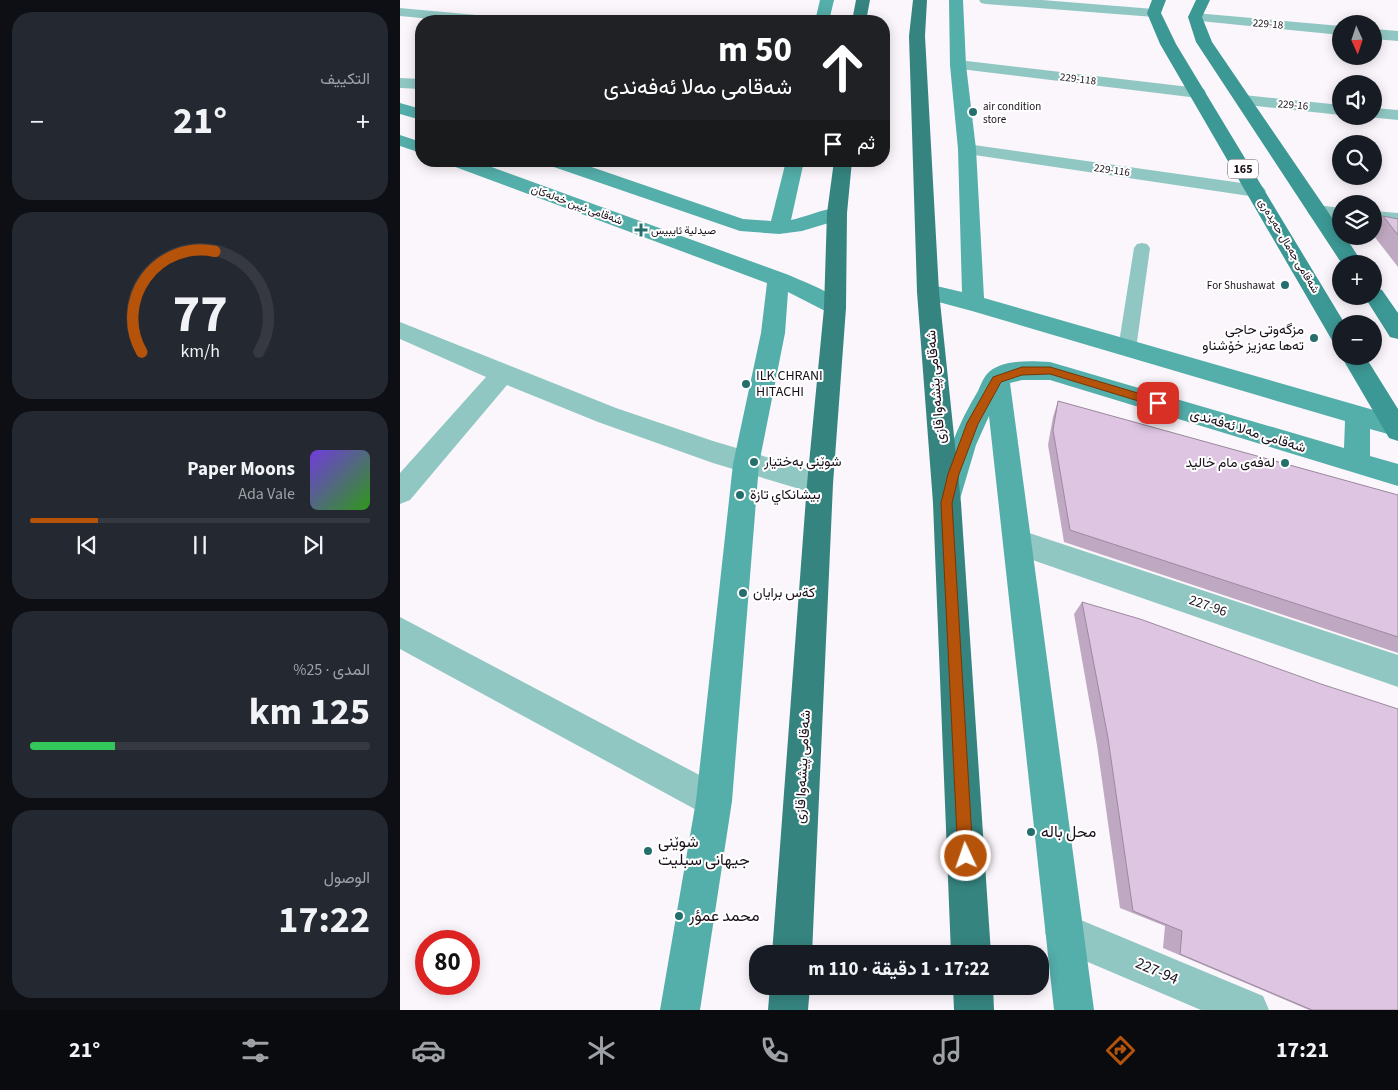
<!DOCTYPE html>
<html lang="ar">
<meta charset="utf-8">
<style>
body{margin:0;font-family:"Source Sans 3",Vazirmatn,sans-serif;background:#242831;color:#f1f3f6;direction:rtl;height:100vh;display:flex;flex-direction:column;font-size:19px;white-space:nowrap}
*{box-sizing:border-box;margin:0}
p{font-size:16px;color:#9ea1a6}
.icon{flex:none;width:28px;height:28px;fill:none;stroke:currentColor;stroke-width:2;stroke-linecap:round;stroke-linejoin:round}
.map{position:relative;flex:1;overflow:hidden;direction:ltr}
.drawer{display:flex;flex-direction:column;gap:12px;padding:12px;background:#0d0f14;width:400px}
.drawer>*{flex:none}
.banner{position:absolute;left:15px;top:15px;width:475px;height:152px;border-radius:20px;box-shadow:0 2px 12px #0003;direction:rtl;background:#202124;color:#fff;overflow:hidden}
.needle{width:32px;rotate:177deg}
.tools{position:absolute;left:932px;top:15px;display:grid;gap:10px}
.tools a{display:grid;place-items:center;width:50px;height:50px;border-radius:50%;background:#171b24;box-shadow:0 2px 12px #0003;font-size:25px}
.speed{position:absolute;left:15px;top:930px;display:flex;gap:10px;font-size:25px;font-weight:700;text-align:center}
.speed>*{display:grid;place-content:center;width:65px;height:65px;border-radius:50%;background:#171b24;box-shadow:0 2px 12px #0003;line-height:1}
.speed .limit{border:8px solid #d22;background:#fff;color:#111}
.pin{position:absolute;display:grid;place-items:center;width:42px;height:42px;color:#fff;margin:-21px;border-radius:10px;box-shadow:0 2px 8px #0006}
.me{position:absolute;width:55px;margin:-28px;rotate:357deg;stroke-linejoin:round;filter:drop-shadow(0 0 4px #0008)}
.turn{display:flex;align-items:center;gap:18px;height:105px;padding:0 15px;font-size:22px}
.turn .icon{width:65px;height:65px;stroke-width:2.5}
.turn b{display:block;font-size:35px;line-height:42px}
.then{display:flex;align-items:center;height:48px;padding:0 15px;background:#0003;gap:10px;font-size:19px}
.big{font-size:38px;font-weight:700;line-height:1.1}
.drawer .widget{flex:1;display:flex;flex-direction:column;justify-content:center;gap:8px;min-width:0;padding:0 18px;border-radius:20px;background:#242831}
.drawer .dial{align-items:center;gap:0}
.dial svg{height:130px;overflow:visible;fill:none;stroke:#363941;stroke-width:7;stroke-linecap:round;text-anchor:middle}
.dial text{fill:#f1f3f6;stroke:none}
.song{display:flex;align-items:center;gap:15px}
.cover{width:60px;height:60px;border-radius:8px;background:linear-gradient(135deg,hsl(260 70% 55%),hsl(110 70% 35%))}
.played{height:5px;border-radius:2px;background:linear-gradient(90deg,#b45309 20%,#363941 20%)}
.keys{display:flex;justify-content:space-around;direction:ltr}
.heat{display:flex;justify-content:space-between;align-items:center;font-size:28px;direction:ltr}
.charge{height:8px;border-radius:4px;background:linear-gradient(90deg,#34c759 25%,#363941 0)}
.trip{position:absolute;left:349px;top:945px;width:300px;height:50px;border-radius:20px;background:#171b24;box-shadow:0 2px 12px #0003;font-weight:700;line-height:50px;text-align:center;direction:rtl}
.tab-bar{display:flex;height:80px;justify-content:space-around;align-items:center;background:#090b0e;color:#9ea1a6}
.tab-bar .icon{width:35px;height:35px}
.tab-bar .current{color:#b45309}
.tab-bar b{font-size:22px;color:#f1f3f6}
main{display:flex;flex:1;min-height:0}
.map>svg:first-child{display:block}
.lines{fill:none;stroke-linecap:round;stroke-linejoin:round}
.lane{fill:#90c7c3;fill-rule:evenodd}
.street{fill:#90c7c3;fill-rule:evenodd}
.secondary{fill:#54aeaa;fill-rule:evenodd}
.primary{fill:#3c9894;fill-rule:evenodd}
.highway{fill:#358480;fill-rule:evenodd}
.wall{fill:#bfa9c2}
.building{fill:#dec5e2;stroke:#9b8a9e}
.route{fill:#b45309;stroke:#753606}
.poi-dot{fill:#246f6c;stroke:#fff;stroke-width:2}
.labels{text-anchor:middle;dominant-baseline:central;stroke-width:4;stroke-linejoin:round;paint-order:stroke}
.far-street-label{font-size:11px;fill:#19101a;stroke:#fff}
.far-poi-label{font-size:11px;fill:#19101a;stroke:#fff;text-anchor:start}
.shield{fill:#fff;stroke:#5e585f;stroke-width:1}
.shield-label{font-size:12px;font-weight:bold;fill:#19101a}
.poi-label{font-size:14px;fill:#19101a;stroke:#fff;text-anchor:start}
.street-label{font-size:14px;fill:#19101a;stroke:#fff}
.near-poi-label{font-size:16px;fill:#19101a;stroke:#fff;text-anchor:start}
.near-street-label{font-size:16px;fill:#19101a;stroke:#fff}
</style>
<main>
<div class="map">
<svg width="998" height="1010" viewBox="0 0 998 1010">
<rect width="100%" height="100%" fill="#fbf6fb"/>
<g class="lines">
<path class="lane" d="M 742,243 L 747,244 L 750,248 L 736,349 L 733,353 L 727,355 L 721,353 L 718,349 L 734,248 L 737,244 Z"/>
<path class="street" d="M 579,0 L 642,0 L 754,9 L 759,10 L 761,13 L 759,16 L 754,17 L 586,4 L 581,3 Z
M 0,8 L 98,17 L 103,18 L 105,21 L 52,21 L 0,16 Z
M 795,13 L 941,26 L 941,35 L 790,20 L 788,17 L 790,14 Z
M 974,29 L 998,31 L 998,41 L 974,39 Z
M 558,60 L 798,88 L 804,89 L 806,93 L 804,97 L 798,98 L 552,68 L 550,65 L 552,62 Z
M 0,78 L 21,79 L 21,89 L 0,88 Z
M 844,95 L 941,105 L 941,115 L 838,104 L 836,100 L 838,96 Z
M 974,108 L 998,110 L 998,120 L 968,117 L 974,116 Z
M 567,144 L 856,185 L 863,187 L 866,191 L 863,195 L 856,197 L 561,153 L 558,149 L 561,145 Z
M 917,205 L 941,208 L 941,220 L 910,215 L 907,211 L 910,207 Z
M 974,211 L 998,213 L 998,225 L 974,223 Z
M 0,322 L 216,408 L 313,441 L 430,476 L 433,484 L 430,492 L 420,495 L 313,463 L 198,422 L 107,385 L 10,500 L 0,504 L 0,473 L 86,377 L 0,339 Z
M 617,529 L 998,655 L 998,687 L 607,551 L 603,542 L 607,533 Z
M 0,617 L 326,789 L 332,801 L 326,813 L 314,819 L 302,813 L 0,649 Z
M 664,913 L 863,996 L 869,1010 L 801,1010 L 650,946 L 645,932 L 650,918 Z"/>
<path class="secondary" d="M 420,0 L 434,0 L 429,21 L 415,21 Z
M 549,0 L 563,0 L 566,65 L 576,149 L 584,298 L 998,417 L 998,435 L 995,436 L 970,429 L 970,456 L 998,464 L 998,486 L 650,380 L 622,380 L 610,383 L 694,1010 L 654,1010 L 589,416 L 576,445 L 557,509 L 547,513 L 537,509 L 533,501 C 544,462 557,425 578,391 C 581,384 584,376 590,371 C 606,359 631,361 650,362 L 944,448 L 945,421 L 572,311 L 520,297 L 517,292 L 520,287 L 528,284 L 562,292 L 558,149 L 550,65 Z
M 0,103 L 21,109 L 21,120 L 0,114 Z
M 0,135 L 21,142 L 21,153 L 0,146 Z
M 48,161 L 75,161 L 386,274 C 402,281 437,293 446,308 L 443,314 L 435,316 L 388,292 L 385,333 L 359,464 L 332,801 L 300,1010 L 260,1010 L 296,801 L 333,464 L 361,333 L 367,283 L 50,165 Z
M 146,161 L 174,161 L 343,219 L 371,221 L 386,161 L 404,161 L 391,220 C 407,217 430,205 444,209 L 447,213 L 444,217 L 432,222 L 402,231 L 379,234 L 340,231 L 148,165 Z"/>
<path class="primary" d="M 752,0 L 766,0 L 761,13 L 776,44 L 945,324 L 941,324 L 941,344 L 933,342 L 760,44 L 747,13 Z
M 796,0 L 810,0 L 802,17 L 812,42 L 941,231 L 941,236 L 945,236 L 963,264 L 942,264 L 796,42 L 788,17 Z
M 974,287 L 982,290 L 998,313 L 998,339 L 990,337 L 964,296 L 974,296 Z
M 941,356 L 965,356 L 998,409 L 998,441 L 989,438 Z"/>
<path class="highway" d="M 456,0 L 470,0 L 466,21 L 452,21 Z
M 513,0 L 527,0 L 525,36 L 539,292 L 561,503 L 591,954 L 551,954 L 533,503 L 517,292 L 509,36 Z
M 434,161 L 452,161 L 447,213 L 446,308 L 433,484 L 412,954 L 372,954 L 407,484 L 424,308 L 427,213 Z
M 370,986 L 410,986 L 408,1010 L 368,1010 Z
M 553,986 L 593,986 L 594,1010 L 554,1010 Z"/>
</g>
<path class="wall" d="M 983,216 L 998,219 L 998,267 L 974,236 L 974,228 Z
M 658,401 L 998,495 L 998,653 L 664,542 L 648,445 L 653,417 Z
M 682,602 L 998,1010 L 909,1010 L 763,948 L 765,926 L 720,908 L 697,745 L 674,614 Z"/>
<path class="building" d="M 983,216 L 998,219 L 998,235 Z
M 658,401 L 998,495 L 998,637 L 670,530 L 653,430 Z
M 682,602 L 740,619 L 921,684 L 998,709 L 998,1010 L 912,1010 L 780,954 L 782,931 L 733,911 L 708,738 Z"/>
<path class="route" d="M 622,367 L 650,367 L 758,399 L 764,403 L 758,407 L 650,374 L 622,375 L 601,382 L 578,424 L 559,474 L 552,503 L 573,856 L 571,861 L 566,863 L 560,861 L 558,856 L 541,503 L 548,474 L 567,423 L 593,377 Z"/>
<g class="poi-dot">
<circle cx="573" cy="112" r="5"/>
<path d="M238.5 222.5h5v5h5v5h-5v5h-5v-5h-5v-5h5z"/>
<circle cx="885" cy="285" r="5"/>
<circle cx="914" cy="338" r="5"/>
<circle cx="346" cy="384" r="5"/>
<circle cx="354" cy="462" r="5"/>
<circle cx="885" cy="463" r="5"/>
<circle cx="340" cy="495" r="5"/>
<circle cx="343" cy="593" r="5"/>
<circle cx="631" cy="832" r="5"/>
<circle cx="248" cy="851" r="5"/>
<circle cx="279" cy="916" r="5"/>
</g>
<g class="labels">
<g class="far-street-label">
<text transform="translate(868 24) rotate(5)">229-18</text>
<text transform="translate(678 79) rotate(7)">229-118</text>
<text transform="translate(893 105) rotate(5)">229-16</text>
<text transform="translate(712 170) rotate(8)">229-116</text>
<text transform="translate(177 205) rotate(20)">شەقامی ئیبن خەلەکان</text>
<text transform="translate(889 246) rotate(59)">شەقامی جەمال حەیدەری</text>
</g>
<g class="far-poi-label">
<text x="583" y="106">air condition<tspan x="583" dy="13">store</tspan></text>
<text x="251" y="230">صيدلية ئايبيس</text>
<text x="875" y="285" text-anchor="end">For Shushawat</text>
</g>
<rect class="shield" x="828" y="159.5" width="30" height="19" rx="4"/>
<g class="shield-label">
<text x="843" y="169">165</text>
</g>
<g class="poi-label">
<text x="904" y="330" text-anchor="end">مزگەوتی حاجی<tspan x="904" dy="16">تەها عەزیز خۆشناو</tspan></text>
<text x="356" y="376">ILK CHRANI<tspan x="356" dy="16">HITACHI</tspan></text>
<text x="364" y="462">شوێنی بەختیار</text>
<text x="875" y="463" text-anchor="end">لەفەی مام خالید</text>
<text x="350" y="495">بيشانكاي تازة</text>
<text x="353" y="593">كةس برايان</text>
</g>
<g class="street-label">
<text transform="translate(536 387) rotate(-95)">شەقامی پێشەوا قازی</text>
<text transform="translate(848 431) rotate(17)">شەقامی مەلا ئەفەندی</text>
<text transform="translate(808 606) rotate(19)">227-96</text>
<text transform="translate(403 767) rotate(-87)">شەقامی پێشەوا قازی</text>
</g>
<g class="near-poi-label">
<text x="641" y="832">محل باله</text>
<text x="258" y="842">شوێنی<tspan x="258" dy="18">جیهانی سبلیت</tspan></text>
<text x="289" y="916">محمد عمؤر</text>
</g>
<g class="near-street-label">
<text transform="translate(757 971) rotate(23)">227-94</text>
</g>
</g>
</svg>
<div class="tools">
<a><svg class="needle" viewBox="-14 -14 28 28"><path d="M0-13l5 13h-10z" fill="#e53935"/><path d="M0 13l5-13h-10z" fill="#9ea1a6"/></svg></a>
<a><svg class="icon" aria-label="sound" viewBox="0 0 24 24"><path d="M4 9h4l5-4v14l-5-4H4zM17 9q2 3 0 6"/></svg></a>
<a><svg class="icon" aria-label="search" viewBox="0 0 24 24"><circle cx="10" cy="10" r="6"/><path d="M15 15l6 6"/></svg></a>
<a><svg class="icon" aria-label="layers" viewBox="0 0 24 24"><path d="M12 4l9 5-9 5-9-5zM3 14l9 5 9-5"/></svg></a>
<a>+</a>
<a>−</a>
</div>
<div class="speed"><div class="limit">80</div></div>
<div class="pin" style="left:758px;top:403px;background:#d93025"><svg class="icon" aria-label="arrive" viewBox="0 0 24 24"><path d="M6 21V4h12l-3 4 3 4H6"/></svg></div>
<svg class="me" style="left:566px;top:856px" viewBox="-20 -20 40 40"><circle r="17" fill="#b45309" stroke="#fff" stroke-width="3"/><path d="M0-11L8 9 0 5-8 9z" fill="#fff"/></svg>
<div class="trip">17:22 · 1 دقيقة · 110 m</div>
<div class="banner">
<div class="turn"><svg class="icon" aria-label="ahead" viewBox="0 0 24 24"><path d="M12 20V5M6 11l6-6 6 6"/></svg><div><b>50 m</b>شەقامی مەلا ئەفەندی</div></div>
<div class="then">ثم<svg class="icon" aria-label="arrive" viewBox="0 0 24 24"><path d="M6 21V4h12l-3 4 3 4H6"/></svg></div>
</div>
</div>
<section class="drawer">
<div class="widget"><p>التكييف</p>
<div class="heat"><a>−</a><b class="big">21°</b><a>+</a></div>
</div>
<div class="widget dial"><svg viewBox="0 0 100 80">
<path d="M14 69A42 42 0 1 1 86 69"/>
<path d="M14 69A42 42 0 0 1 59 7" stroke="#b45309"/>
<text x="50" y="56" font-size="32" font-weight="700">77</text>
<text x="50" y="72" font-size="11">km/h</text>
</svg></div>
<div class="widget">
<div class="song"><i class="cover"></i><div><b>Paper Moons</b><p>Ada Vale</p></div></div>
<div class="played"></div>
<div class="keys"><svg class="icon" aria-label="previous" viewBox="0 0 24 24"><path d="M18 5L8 12l10 7zM5 5v14"/></svg><svg class="icon" aria-label="pause" viewBox="0 0 24 24"><path d="M8 5v14M16 5v14"/></svg><svg class="icon" aria-label="next" viewBox="0 0 24 24"><path d="M6 5l10 7-10 7zM19 5v14"/></svg></div>
</div>
<div class="widget"><p>المدى · 25%</p><b class="big">125 km</b><div class="charge"></div></div>
<div class="widget"><p>الوصول</p><b class="big">17:22</b></div>
</section>
</main>
<nav class="tab-bar">
<b>17:21</b>
<svg class="icon current" aria-label="directions" viewBox="0 0 24 24"><path d="M12 3l9 9-9 9-9-9zM9 14v-3h6M13 9l2 2-2 2"/></svg>
<svg class="icon" aria-label="music" viewBox="0 0 24 24"><path d="M9 18V5l10-2v13"/><circle cx="6" cy="18" r="3"/><circle cx="16" cy="16" r="3"/></svg>
<svg class="icon" aria-label="phone" viewBox="0 0 24 24"><path d="M5 4h4l2 5-3 2q2 4 5 5l2-3 5 2v4C11 20 4 13 5 4z"/></svg>
<svg class="icon" aria-label="climate" viewBox="0 0 24 24"><path d="M12 3v18M4 7l16 10M4 17L20 7"/></svg>
<svg class="icon" aria-label="car" viewBox="0 0 24 24"><path d="M5 17H2v-5l4-1 3-4h7l3 4 3 1v5h-3M9 17h6M6 11h13"/><circle cx="7" cy="17" r="2"/><circle cx="17" cy="17" r="2"/></svg>
<svg class="icon" aria-label="filters" viewBox="0 0 24 24"><path d="M4 7h16M4 17h16"/><circle cx="9" cy="7" r="2"/><circle cx="15" cy="17" r="2"/></svg>
<b>21°</b>
</nav>
